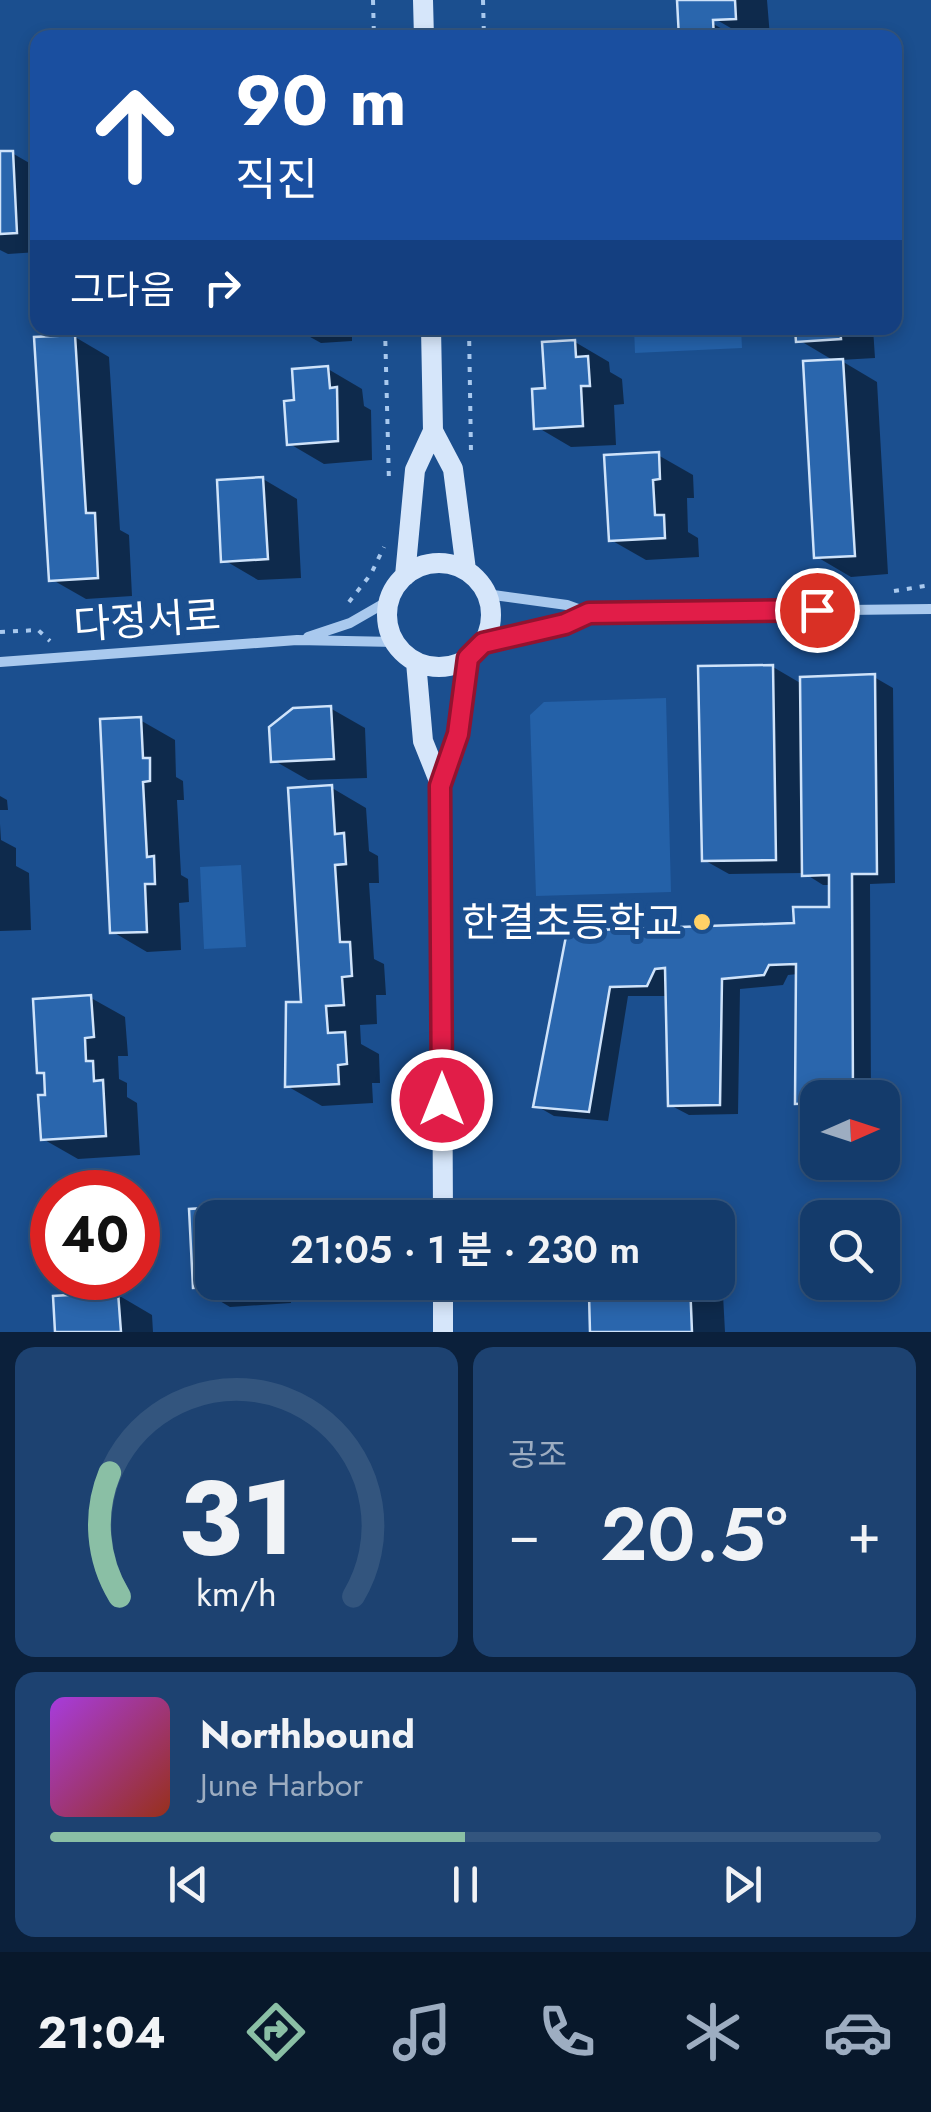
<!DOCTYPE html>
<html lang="ko">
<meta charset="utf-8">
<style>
body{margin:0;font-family:Jost,"Noto Sans KR",sans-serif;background:#1d4271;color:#f1f3f6;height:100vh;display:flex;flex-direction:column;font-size:38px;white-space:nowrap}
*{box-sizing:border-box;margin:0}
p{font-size:32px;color:#9dadc1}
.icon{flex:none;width:55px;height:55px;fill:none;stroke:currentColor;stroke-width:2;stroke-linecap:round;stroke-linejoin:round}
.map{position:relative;height:1332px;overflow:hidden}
.panel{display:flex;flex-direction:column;gap:15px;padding:15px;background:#0b203b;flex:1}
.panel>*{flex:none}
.hud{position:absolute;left:30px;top:30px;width:872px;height:305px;border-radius:20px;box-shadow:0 5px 15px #0003,0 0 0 2px #33557e;background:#1a4fa0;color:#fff;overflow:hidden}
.needle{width:65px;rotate:87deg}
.fabs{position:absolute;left:800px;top:1080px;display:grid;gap:20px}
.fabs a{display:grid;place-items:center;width:100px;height:100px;border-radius:20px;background:#143b6b;box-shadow:0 5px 15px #0003,0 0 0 2px #33557e;font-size:50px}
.speed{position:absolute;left:30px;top:1170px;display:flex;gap:20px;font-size:50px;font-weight:700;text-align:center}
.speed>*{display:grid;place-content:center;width:130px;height:130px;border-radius:50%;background:#143b6b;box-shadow:0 5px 15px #0003,0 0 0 2px #33557e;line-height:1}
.speed .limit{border:15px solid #d22;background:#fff;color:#111}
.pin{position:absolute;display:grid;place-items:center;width:85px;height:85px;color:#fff;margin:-42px;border:5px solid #fff;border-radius:50%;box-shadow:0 2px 10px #0007}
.me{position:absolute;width:110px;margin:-55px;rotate:0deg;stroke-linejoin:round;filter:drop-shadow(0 0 8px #0008)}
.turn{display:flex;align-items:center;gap:35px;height:210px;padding:0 40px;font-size:45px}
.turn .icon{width:130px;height:130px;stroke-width:2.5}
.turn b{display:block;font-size:70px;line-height:85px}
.then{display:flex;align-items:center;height:95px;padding:0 40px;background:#0003;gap:20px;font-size:38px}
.big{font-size:75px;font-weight:600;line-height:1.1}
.panel .card{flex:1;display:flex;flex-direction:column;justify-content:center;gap:15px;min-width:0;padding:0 35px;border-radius:20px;background:#1d4271}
.panel .dial{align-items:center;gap:0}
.dial svg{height:260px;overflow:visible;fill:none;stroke:#33557e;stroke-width:7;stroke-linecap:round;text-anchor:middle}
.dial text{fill:#f1f3f6;stroke:none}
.song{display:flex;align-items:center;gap:30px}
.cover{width:120px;height:120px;border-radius:15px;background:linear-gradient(135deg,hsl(280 70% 55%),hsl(10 70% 35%))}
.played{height:10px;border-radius:5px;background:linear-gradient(90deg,#8abfa5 50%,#33557e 50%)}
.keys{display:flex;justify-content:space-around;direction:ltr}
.heat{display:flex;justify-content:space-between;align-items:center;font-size:55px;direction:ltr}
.panel .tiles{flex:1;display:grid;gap:15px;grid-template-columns:1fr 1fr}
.card:last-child{grid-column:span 2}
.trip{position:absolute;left:195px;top:1200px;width:540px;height:100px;border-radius:20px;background:#143b6b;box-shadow:0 5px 15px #0003,0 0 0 2px #33557e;font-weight:600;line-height:100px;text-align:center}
.menu{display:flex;height:160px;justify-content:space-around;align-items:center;background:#08182b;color:#9dadc1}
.menu .icon{width:70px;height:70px}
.menu .on{color:#8abfa5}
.menu b{font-size:45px;color:#f1f3f6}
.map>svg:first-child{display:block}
.green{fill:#2461a8}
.shadow{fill:#0007}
.building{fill:#2a66ad;stroke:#cfe3fa;stroke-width:2.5}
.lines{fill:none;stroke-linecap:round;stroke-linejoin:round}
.path{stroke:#a9c9ee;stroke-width:4;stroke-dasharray:5 8;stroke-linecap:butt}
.street{stroke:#a9c9ee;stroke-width:10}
.secondary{stroke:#d6e6fa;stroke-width:20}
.route-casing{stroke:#92132f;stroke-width:25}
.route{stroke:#e11d48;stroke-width:18}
.poi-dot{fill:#ffd166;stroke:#1b4f8f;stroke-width:4}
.labels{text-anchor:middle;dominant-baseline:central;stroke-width:10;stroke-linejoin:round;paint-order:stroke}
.street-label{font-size:40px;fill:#fff;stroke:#1b4f8f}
.poi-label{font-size:40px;fill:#fff;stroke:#1b4f8f;text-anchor:end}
</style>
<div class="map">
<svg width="931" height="1332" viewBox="0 0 931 1332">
<rect width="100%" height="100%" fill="#1b4f8f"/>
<path class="green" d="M 634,328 L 741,328 L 742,348 L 635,353 Z
M 666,698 L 671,892 L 536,896 L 530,715 L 544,702 Z
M 241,865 L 246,947 L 204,949 L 200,867 Z"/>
<path class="shadow" d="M 679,0 L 767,0 L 770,37 L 748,38 L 710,16 L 710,22 L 738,38 L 681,38 Z
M 12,153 L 38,168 L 38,252 L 8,254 L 0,250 L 0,154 Z
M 294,328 L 352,328 L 352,341 L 321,343 Z
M 562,328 L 607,328 L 608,335 L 579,337 Z
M 798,328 L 873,328 L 875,358 L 840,360 L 877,382 L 888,574 L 851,577 L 817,557 L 836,362 L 799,340 Z
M 75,337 L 109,357 L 120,530 L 129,535 L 132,596 L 86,599 L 51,579 Z
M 575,342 L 609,362 L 610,372 L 622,379 L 624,404 L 614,405 L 616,445 L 571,447 L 537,427 L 547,391 Z
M 328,369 L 362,389 L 364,406 L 371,410 L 372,460 L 324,464 L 290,444 L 297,403 Z
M 658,455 L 693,475 L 694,498 L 687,498 L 688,532 L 698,538 L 699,557 L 646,560 L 611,540 Z
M 263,479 L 297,499 L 301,578 L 258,580 L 224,560 Z
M 773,667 L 802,684 L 874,677 L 893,688 L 895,883 L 870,884 L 871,1098 L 818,1098 L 818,1113 L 798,1102 L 798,974 L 788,975 L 783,985 L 740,989 L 738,1114 L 689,1115 L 670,1105 L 668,996 L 628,996 L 608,1121 L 554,1116 L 535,1105 L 569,933 L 796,925 L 832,910 L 832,885 L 823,885 L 804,873 L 729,874 L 704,860 Z
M 330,708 L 365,728 L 367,778 L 308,780 L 273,760 Z
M 140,720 L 175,740 L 176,777 L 183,781 L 184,800 L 177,800 L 181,875 L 188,879 L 189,902 L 179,903 L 181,950 L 147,952 L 113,932 Z
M 332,788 L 366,808 L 369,851 L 378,856 L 379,883 L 369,883 L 374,959 L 384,964 L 386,995 L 376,995 L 377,1024 L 360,1025 L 361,1044 L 379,1054 L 380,1083 L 372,1083 L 373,1103 L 322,1106 L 287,1086 L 304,1004 Z
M 0,796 L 7,800 L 8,810 L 0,810 Z
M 0,824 L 1,840 L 16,848 L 16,866 L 29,873 L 31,930 L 0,931 Z
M 91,998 L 125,1017 L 128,1056 L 118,1056 L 119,1079 L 127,1083 L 127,1097 L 137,1103 L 140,1155 L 78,1159 L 43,1139 L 47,1076 L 40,1072 Z
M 252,1208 L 269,1218 L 212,1218 L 212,1282 L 290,1282 L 291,1303 L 230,1307 L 196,1287 L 191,1211 Z
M 718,1273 L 722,1276 L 725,1332 L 593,1332 L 656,1294 L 655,1282 L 718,1282 Z
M 118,1295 L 152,1315 L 153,1332 L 57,1332 Z"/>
<path class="building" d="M 677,0 L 735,0 L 736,19 L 713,20 L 714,38 L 679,38 Z
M 0,151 L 13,151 L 17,233 L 0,234 Z
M 795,328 L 840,328 L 841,339 L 796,342 Z
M 75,335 L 86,513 L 95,513 L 98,578 L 49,581 L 34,337 Z
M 575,340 L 576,357 L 588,356 L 590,386 L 581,386 L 583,426 L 534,429 L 532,389 L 545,388 L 542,342 Z
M 843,359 L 855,556 L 814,558 L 803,361 Z
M 328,366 L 330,388 L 337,387 L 338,441 L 287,445 L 284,401 L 294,400 L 292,369 Z
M 659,452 L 660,479 L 653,480 L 655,515 L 664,515 L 665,538 L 609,541 L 604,455 Z
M 263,477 L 268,559 L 221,562 L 217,480 Z
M 773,665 L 776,860 L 702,861 L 698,666 Z
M 875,674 L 877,874 L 852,874 L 853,1098 L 818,1098 L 818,1103 L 795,1104 L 796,964 L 769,965 L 764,975 L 722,979 L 720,1105 L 668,1106 L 665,968 L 655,969 L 647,986 L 610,987 L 589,1112 L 533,1107 L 567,931 L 794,923 L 793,907 L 829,907 L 829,875 L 802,876 L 800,677 Z
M 331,706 L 334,759 L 271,762 L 269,727 L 293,708 Z
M 141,717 L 143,758 L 150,758 L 150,781 L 143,782 L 147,857 L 154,856 L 155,884 L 145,884 L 147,932 L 110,933 L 100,719 Z
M 332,785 L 335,834 L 344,833 L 346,864 L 335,865 L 340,942 L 350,942 L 352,976 L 342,977 L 344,1005 L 326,1006 L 328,1033 L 345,1032 L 347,1064 L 338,1065 L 339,1084 L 285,1087 L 286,1002 L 301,1002 L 288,788 Z
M 91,995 L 94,1037 L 85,1038 L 86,1061 L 93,1061 L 94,1081 L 103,1080 L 106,1136 L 41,1140 L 38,1095 L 45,1095 L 44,1073 L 37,1073 L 33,999 Z
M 253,1205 L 254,1218 L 212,1218 L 212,1282 L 258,1285 L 193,1288 L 189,1209 Z
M 653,1282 L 690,1282 L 692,1332 L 590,1332 L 589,1295 L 653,1292 Z
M 118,1292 L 121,1332 L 55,1332 L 53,1296 Z"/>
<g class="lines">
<path class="path" d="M 373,0 L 374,38
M 483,0 L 484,38
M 385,328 L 389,483
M 469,328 L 471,453
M 894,591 L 931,585
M 349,602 L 371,574 L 384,547
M 0,632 L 38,630 L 50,641"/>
<path class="street" d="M 486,594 L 567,605 L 589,613 L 931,609
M 308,637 L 350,623 L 390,600
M 483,643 L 565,624 L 589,613
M 0,662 L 297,640 L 395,642"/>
<path class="secondary" d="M 423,0 L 424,38
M 433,431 L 453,469 L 466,570
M387 615a52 52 0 1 1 104 0a52 52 0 1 1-104 0Z
M 405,576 L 415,470 L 433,431 L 431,328
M 416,662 L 423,741 L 441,786
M 443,1218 L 441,786 L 458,734 L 468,658
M 443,1282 L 443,1332"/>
</g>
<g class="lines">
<defs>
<path id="route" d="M 442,1100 L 440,786 L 458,734 L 468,658 L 483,643 L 565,624 L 589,613 L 817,610"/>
</defs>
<use href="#route" class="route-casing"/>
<use href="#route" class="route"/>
</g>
<circle class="poi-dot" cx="702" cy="922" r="10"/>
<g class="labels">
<g class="street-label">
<text transform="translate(147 620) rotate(-4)">다정서로</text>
</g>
<g class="poi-label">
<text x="682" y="922">한결초등학교</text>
</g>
</g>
</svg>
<div class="fabs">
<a><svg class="needle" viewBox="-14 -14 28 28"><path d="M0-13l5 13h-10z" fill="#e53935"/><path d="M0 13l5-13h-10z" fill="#9dadc1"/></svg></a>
<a><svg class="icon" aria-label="search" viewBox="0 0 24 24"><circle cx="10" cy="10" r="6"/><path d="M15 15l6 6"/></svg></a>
</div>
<div class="speed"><div class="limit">40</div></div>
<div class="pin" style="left:817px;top:610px;background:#d93025"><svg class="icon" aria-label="arrive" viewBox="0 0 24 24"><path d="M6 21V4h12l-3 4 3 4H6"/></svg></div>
<svg class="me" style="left:442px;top:1100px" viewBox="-20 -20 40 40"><circle r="17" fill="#e11d48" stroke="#fff" stroke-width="3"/><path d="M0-11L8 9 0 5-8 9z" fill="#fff"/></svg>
<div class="trip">21:05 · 1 분 · 230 m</div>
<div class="hud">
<div class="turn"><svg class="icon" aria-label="ahead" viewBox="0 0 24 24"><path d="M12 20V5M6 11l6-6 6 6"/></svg><div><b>90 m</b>직진</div></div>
<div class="then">그다음<svg class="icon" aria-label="right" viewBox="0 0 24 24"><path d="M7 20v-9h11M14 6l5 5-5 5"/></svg></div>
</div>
</div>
<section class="panel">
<div class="tiles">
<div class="card dial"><svg viewBox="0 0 100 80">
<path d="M14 69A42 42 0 1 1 86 69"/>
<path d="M14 69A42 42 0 0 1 11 31" stroke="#8abfa5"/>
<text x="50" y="56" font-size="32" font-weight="700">31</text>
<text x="50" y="72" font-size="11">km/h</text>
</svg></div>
<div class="card"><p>공조</p>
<div class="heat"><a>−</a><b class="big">20.5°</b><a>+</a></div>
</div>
<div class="card">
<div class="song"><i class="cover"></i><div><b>Northbound</b><p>June Harbor</p></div></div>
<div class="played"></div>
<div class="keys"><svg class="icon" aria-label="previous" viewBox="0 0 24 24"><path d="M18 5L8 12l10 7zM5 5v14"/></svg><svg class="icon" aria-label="pause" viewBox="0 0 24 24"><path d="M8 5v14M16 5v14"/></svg><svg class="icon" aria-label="next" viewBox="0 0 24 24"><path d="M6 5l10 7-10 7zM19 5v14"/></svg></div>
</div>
</div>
</section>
<nav class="menu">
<b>21:04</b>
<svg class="icon on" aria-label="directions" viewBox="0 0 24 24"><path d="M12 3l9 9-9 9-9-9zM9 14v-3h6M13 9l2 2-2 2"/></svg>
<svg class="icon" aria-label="music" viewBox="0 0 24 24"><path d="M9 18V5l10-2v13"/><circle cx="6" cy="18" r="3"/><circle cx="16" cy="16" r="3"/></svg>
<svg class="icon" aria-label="phone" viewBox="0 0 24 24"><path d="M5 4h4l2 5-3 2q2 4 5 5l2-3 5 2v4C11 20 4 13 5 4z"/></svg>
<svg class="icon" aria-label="climate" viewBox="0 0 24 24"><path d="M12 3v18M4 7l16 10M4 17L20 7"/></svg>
<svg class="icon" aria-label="car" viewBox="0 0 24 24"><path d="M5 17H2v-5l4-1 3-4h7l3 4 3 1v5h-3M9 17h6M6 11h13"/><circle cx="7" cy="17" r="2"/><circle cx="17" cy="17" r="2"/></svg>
</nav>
